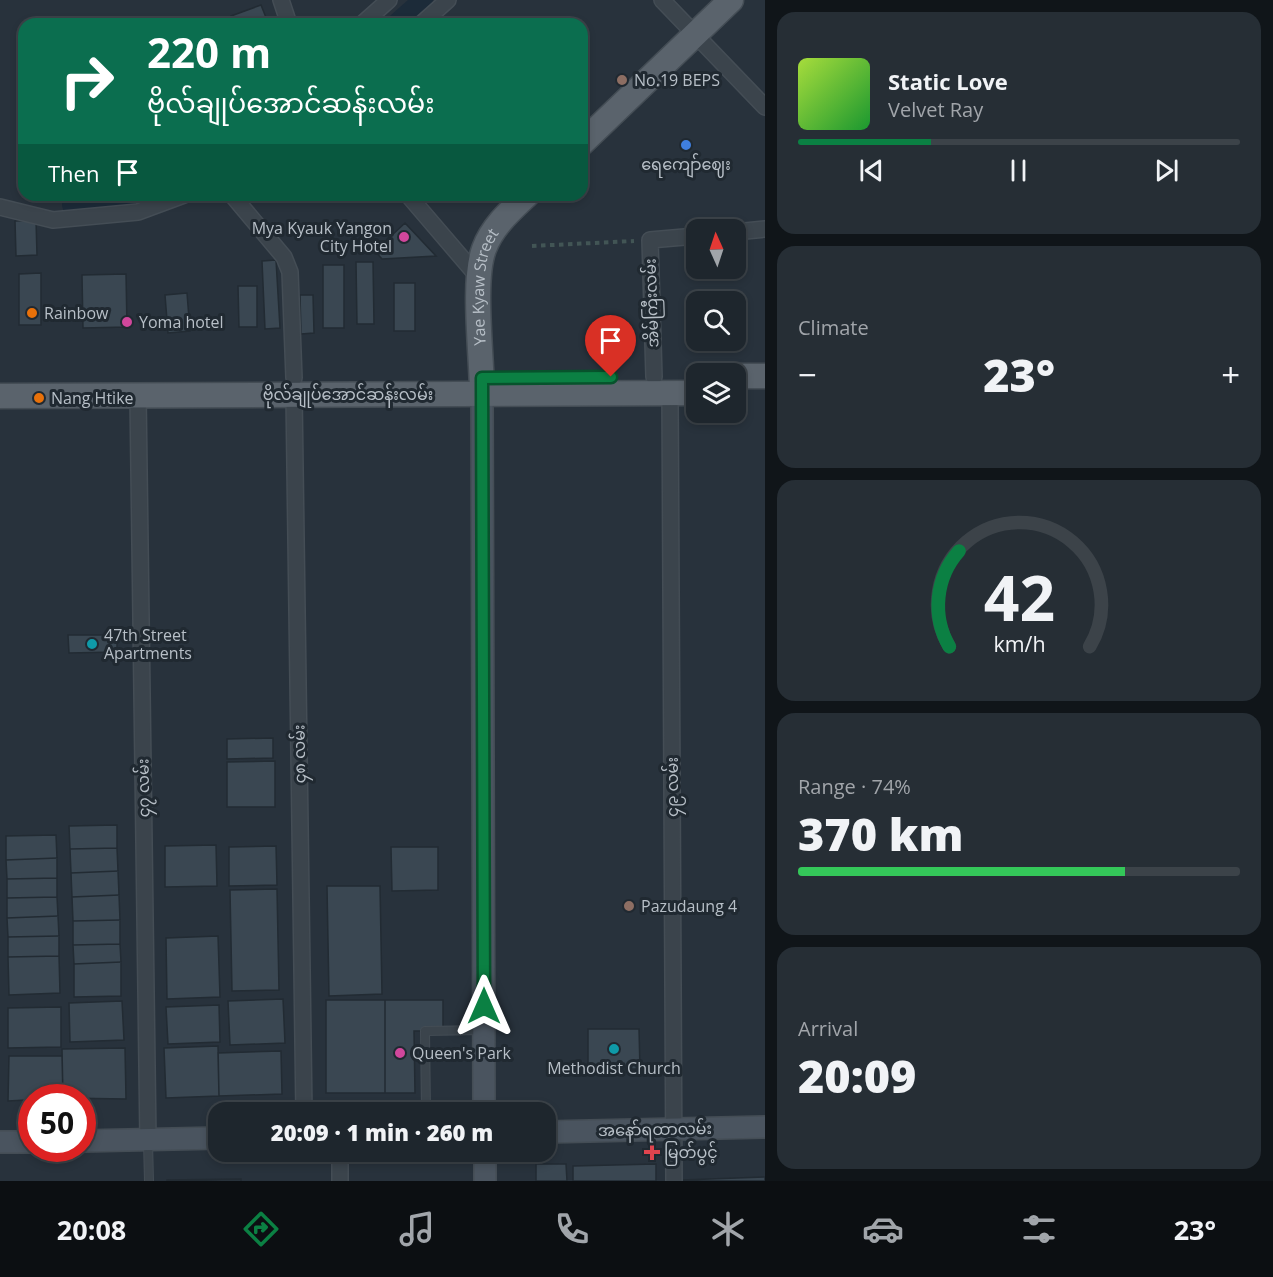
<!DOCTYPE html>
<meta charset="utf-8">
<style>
body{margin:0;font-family:"Open Sans","Noto Sans Myanmar",sans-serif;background:#262e35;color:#f1f3f6;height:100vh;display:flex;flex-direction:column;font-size:22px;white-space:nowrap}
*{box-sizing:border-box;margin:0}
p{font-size:20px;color:#a1a5aa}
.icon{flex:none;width:33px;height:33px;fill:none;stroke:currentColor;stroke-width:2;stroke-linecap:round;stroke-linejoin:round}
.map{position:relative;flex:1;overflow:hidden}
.side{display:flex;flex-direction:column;gap:12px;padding:12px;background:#101519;width:508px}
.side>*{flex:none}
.top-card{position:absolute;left:18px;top:18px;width:570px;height:183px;border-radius:18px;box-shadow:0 3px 9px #0003,0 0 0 2px #3c4349;background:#0b6e4f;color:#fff;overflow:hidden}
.needle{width:39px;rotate:357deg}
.controls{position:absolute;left:686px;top:219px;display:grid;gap:12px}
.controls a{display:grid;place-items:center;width:60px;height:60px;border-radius:12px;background:#1e262d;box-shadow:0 3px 9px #0003,0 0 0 2px #3c4349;font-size:30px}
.speed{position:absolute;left:18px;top:1084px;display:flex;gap:12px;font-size:30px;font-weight:700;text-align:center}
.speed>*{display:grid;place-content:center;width:78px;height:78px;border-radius:50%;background:#1e262d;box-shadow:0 3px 9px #0003,0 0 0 2px #3c4349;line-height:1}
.speed .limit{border:9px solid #d22;background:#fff;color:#111}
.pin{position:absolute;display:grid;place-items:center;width:51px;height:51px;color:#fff;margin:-62px -26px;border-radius:50% 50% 50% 0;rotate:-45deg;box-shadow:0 0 6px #0007}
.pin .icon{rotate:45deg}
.me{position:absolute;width:66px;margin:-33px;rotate:0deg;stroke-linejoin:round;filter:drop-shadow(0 0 4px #0008)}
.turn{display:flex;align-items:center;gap:21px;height:126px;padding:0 30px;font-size:27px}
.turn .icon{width:78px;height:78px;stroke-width:2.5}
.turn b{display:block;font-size:42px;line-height:51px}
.then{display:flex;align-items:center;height:57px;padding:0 30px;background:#0003;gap:12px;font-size:22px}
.big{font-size:45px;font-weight:800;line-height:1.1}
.side .tile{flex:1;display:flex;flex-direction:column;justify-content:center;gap:9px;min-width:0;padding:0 21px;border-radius:18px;background:#262e35}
.side .dial{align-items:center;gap:0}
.dial svg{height:156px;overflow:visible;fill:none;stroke:#3c4349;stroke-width:7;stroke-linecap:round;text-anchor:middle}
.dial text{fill:#f1f3f6;stroke:none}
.song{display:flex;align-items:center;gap:18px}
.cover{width:72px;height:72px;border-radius:9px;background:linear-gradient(135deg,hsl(80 70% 55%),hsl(130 70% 35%))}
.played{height:6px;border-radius:3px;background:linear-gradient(90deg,#0b8043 30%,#3c4349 30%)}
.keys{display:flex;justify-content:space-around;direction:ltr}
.heat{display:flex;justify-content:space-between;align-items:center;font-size:33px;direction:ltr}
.charge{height:9px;border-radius:4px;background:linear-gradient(90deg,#34c759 74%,#3c4349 0)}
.trip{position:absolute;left:208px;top:1102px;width:348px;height:60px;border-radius:18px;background:#1e262d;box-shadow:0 3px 9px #0003,0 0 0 2px #3c4349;font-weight:800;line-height:60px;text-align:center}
.tabs{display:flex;height:96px;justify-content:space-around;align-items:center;background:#0c0f12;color:#a1a5aa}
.tabs .icon{width:42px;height:42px}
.tabs .active{color:#0b8043}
.tabs b{font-size:27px;color:#f1f3f6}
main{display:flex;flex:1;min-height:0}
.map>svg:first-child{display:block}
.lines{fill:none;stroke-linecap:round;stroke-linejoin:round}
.canal{stroke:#1c2b39;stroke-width:20}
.building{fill:#3a4752;stroke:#222b33;stroke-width:1.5}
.lane-casing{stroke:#444d55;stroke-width:10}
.street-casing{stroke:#444d55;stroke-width:18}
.secondary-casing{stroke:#444d55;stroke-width:24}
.primary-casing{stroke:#444d55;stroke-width:27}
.path{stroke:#425555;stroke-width:4;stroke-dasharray:4.5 4.5;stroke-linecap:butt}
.lane{stroke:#3b444c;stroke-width:8}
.street{stroke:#3b444c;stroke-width:15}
.secondary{stroke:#4a545f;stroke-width:21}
.primary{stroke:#5a636c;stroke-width:24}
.route-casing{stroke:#07532c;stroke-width:15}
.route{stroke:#0b8043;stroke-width:10}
.education-dot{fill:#8d6e63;stroke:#202931;stroke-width:2}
.shop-dot{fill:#3f7fe0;stroke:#202931;stroke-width:2}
.hotel-dot{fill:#d1479c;stroke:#202931;stroke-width:2}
.food-dot{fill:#e8710a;stroke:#202931;stroke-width:2}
.culture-dot{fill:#0f9aa8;stroke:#202931;stroke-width:2}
.health-dot{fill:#e0444e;stroke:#202931;stroke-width:2}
.labels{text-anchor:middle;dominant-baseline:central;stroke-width:6;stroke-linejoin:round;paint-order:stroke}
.poi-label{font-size:16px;fill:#b7bfc7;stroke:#202931;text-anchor:start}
.street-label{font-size:16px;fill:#b7bfc7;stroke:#202931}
</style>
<main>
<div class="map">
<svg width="765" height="1181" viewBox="0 0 765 1181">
<rect width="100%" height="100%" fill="#28323c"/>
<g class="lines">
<path class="canal" d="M 396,24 L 423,0
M 72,205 L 139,195"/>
</g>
<path class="building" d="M 261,5 L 267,20 L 257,24 L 234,24 L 231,16 Z
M 36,220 L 37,255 L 16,256 L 15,221 Z
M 405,223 L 436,256 L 382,259 L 375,251 Z
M 276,260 L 280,328 L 265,329 L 262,261 Z
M 356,262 L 373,262 L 374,324 L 357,324 Z
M 323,265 L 344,265 L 344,328 L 323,328 Z
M 41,273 L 41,325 L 19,325 L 19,274 Z
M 126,274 L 127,327 L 83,328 L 82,275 Z
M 394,283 L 415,283 L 415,331 L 394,331 Z
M 238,286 L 257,286 L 257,327 L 239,327 Z
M 187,293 L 190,331 L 168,333 L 165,295 Z
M 300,295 L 313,295 L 314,333 L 301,334 Z
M 68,635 L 117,635 L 117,652 L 69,653 Z
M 273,738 L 273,758 L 227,759 L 227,739 Z
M 275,761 L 275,807 L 227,807 L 227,762 Z
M 117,825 L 117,848 L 70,849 L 69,826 Z
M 56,835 L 57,858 L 6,860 L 6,836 Z
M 216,845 L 217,886 L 165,887 L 165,846 Z
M 276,846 L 277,885 L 229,886 L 229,847 Z
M 391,847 L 438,847 L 438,890 L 392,891 Z
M 117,848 L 118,871 L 71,873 L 70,849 Z
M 57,858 L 57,878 L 7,879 L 6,860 Z
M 118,871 L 119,895 L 72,897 L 71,873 Z
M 57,878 L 57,897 L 7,898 L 7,879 Z
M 327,886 L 380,886 L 382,994 L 329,996 Z
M 277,889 L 279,990 L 232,991 L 230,890 Z
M 119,895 L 120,920 L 73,921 L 72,897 Z
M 57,897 L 58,916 L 7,918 L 7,898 Z
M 58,916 L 59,936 L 8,937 L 7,918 Z
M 120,920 L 120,944 L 73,945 L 73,921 Z
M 59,936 L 59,956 L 8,957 L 8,937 Z
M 218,936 L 220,997 L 167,999 L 166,938 Z
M 120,944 L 121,962 L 74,964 L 73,945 Z
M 59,956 L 60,993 L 9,995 L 8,957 Z
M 121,962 L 121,996 L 74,997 L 74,964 Z
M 283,999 L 285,1043 L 230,1045 L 228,1001 Z
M 326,1000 L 385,1000 L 385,1093 L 326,1093 Z
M 385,1000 L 443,1000 L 443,1031 L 414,1031 L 415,1093 L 385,1093 Z
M 122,1001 L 124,1040 L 70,1042 L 69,1003 Z
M 219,1005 L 220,1042 L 168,1044 L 166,1007 Z
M 61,1007 L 61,1047 L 8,1048 L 8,1008 Z
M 588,1029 L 639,1029 L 640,1069 L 588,1069 Z
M 218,1046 L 219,1096 L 166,1098 L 164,1048 Z
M 125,1048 L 126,1099 L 63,1098 L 62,1049 Z
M 281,1051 L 282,1094 L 219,1096 L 218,1053 Z
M 9,1056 L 62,1056 L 63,1098 L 8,1101 Z
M 536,1164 L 566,1164 L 567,1181 L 536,1181 Z
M 656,1164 L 656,1181 L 573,1181 L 573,1166 Z
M 765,1177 L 765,1181 L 683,1181 L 683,1180 Z
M 241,1179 L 241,1181 L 167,1181 L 167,1180 Z"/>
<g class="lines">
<defs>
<path id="lane" d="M 426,1113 L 425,1031 L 483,1030
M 148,1141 L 149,1181"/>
<path id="street" d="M 281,0 L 289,24
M 662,0 L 765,107
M 362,24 L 389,0
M 421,24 L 448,0
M 232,195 L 284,257 L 290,272 L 294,378
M 408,195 L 479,278
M 0,207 L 53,220 L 138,212 L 184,195
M 735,232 L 765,229
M 654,377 L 650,240 L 696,236
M 670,393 L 674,1181
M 138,395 L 148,1140
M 294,395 L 304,1113
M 340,1152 L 340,1181"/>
<path id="secondary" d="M 482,394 L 484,1113
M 546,1132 L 765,1127
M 82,1141 L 219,1138
M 0,1142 L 32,1142
M 485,1152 L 485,1181"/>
<g id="primary">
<path d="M 582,143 L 731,0"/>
<path d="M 735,376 L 765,376"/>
<path id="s1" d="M 482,394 C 482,358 472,280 484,249 C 492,227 510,211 527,195"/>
<path d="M 0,396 L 696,393"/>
</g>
</defs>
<use href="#lane" class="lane-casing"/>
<use href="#street" class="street-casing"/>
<use href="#secondary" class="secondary-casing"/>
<use href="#primary" class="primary-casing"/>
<path class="path" d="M 532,246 L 634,241"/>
<use href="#lane" class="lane"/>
<use href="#street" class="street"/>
<use href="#secondary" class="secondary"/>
<use href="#primary" class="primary"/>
</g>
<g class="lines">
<defs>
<path id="route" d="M 484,1006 L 482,378 L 611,377"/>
</defs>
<use href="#route" class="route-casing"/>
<use href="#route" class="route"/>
</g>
<g class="education-dot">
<circle cx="622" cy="80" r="6"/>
<circle cx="629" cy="906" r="6"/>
</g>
<circle class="shop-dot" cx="686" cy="145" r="6"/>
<g class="hotel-dot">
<circle cx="404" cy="237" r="6"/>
<circle cx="127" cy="322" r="6"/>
<circle cx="400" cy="1053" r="6"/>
</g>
<g class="food-dot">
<circle cx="32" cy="313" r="6"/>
<circle cx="39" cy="398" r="6"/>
</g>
<g class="culture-dot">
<circle cx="92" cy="644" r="6"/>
<circle cx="614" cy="1049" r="6"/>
</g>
<path class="health-dot" d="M649 1143h6v6h6v6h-6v6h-6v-6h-6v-6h6z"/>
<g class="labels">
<g class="poi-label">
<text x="634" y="80">No.19 BEPS</text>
<text x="686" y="164" text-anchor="middle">ရေကျော်ဈေး</text>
<text x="392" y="228" text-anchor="end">Mya Kyauk Yangon<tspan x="392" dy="18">City Hotel</tspan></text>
<text x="44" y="313">Rainbow</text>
<text x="139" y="322">Yoma hotel</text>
<text x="51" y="398">Nang Htike</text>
<text x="104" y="635">47th Street<tspan x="104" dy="18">Apartments</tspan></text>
<text x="641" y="906">Pazudaung 4</text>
<text x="412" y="1053">Queen's Park</text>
<text x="614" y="1068" text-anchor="middle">Methodist Church</text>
<text x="664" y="1152">မြတ်ပွင့်</text>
</g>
<g class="street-label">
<text stroke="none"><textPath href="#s1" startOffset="108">Yae Kyaw Street</textPath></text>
<text transform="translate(651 303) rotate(-92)">အိမ်ကြီးလမ်း</text>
<text x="348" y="394">ဗိုလ်ချုပ်အောင်ဆန်းလမ်း</text>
<text transform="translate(299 754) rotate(-91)">၄၈ လမ်း</text>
<text transform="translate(672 787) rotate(-90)">၄၉ လမ်း</text>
<text transform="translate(143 788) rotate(-91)">၄၇ လမ်း</text>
<text transform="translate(655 1129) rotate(-1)">အနော်ရထာလမ်း</text>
</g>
</g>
</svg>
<div class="controls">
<a><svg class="needle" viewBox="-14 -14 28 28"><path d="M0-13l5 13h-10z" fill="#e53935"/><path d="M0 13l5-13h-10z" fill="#a1a5aa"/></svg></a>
<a><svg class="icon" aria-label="search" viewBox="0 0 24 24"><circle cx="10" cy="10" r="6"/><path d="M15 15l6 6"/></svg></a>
<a><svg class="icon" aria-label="layers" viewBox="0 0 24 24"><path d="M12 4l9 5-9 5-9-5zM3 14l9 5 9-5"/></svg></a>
</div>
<div class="speed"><div class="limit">50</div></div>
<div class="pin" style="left:611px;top:377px;background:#d93025"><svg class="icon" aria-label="arrive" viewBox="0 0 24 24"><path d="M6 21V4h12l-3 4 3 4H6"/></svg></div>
<svg class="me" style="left:484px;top:1006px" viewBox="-20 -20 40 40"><path d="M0-17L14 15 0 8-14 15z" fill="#0b8043" stroke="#fff" stroke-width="4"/></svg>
<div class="trip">20:09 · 1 min · 260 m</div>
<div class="top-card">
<div class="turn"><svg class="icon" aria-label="right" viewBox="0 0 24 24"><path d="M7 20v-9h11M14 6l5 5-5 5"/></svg><div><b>220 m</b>ဗိုလ်ချုပ်အောင်ဆန်းလမ်း</div></div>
<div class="then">Then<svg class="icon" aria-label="arrive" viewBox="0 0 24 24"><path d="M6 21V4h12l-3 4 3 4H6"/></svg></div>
</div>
</div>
<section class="side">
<div class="tile">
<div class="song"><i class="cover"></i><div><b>Static Love</b><p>Velvet Ray</p></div></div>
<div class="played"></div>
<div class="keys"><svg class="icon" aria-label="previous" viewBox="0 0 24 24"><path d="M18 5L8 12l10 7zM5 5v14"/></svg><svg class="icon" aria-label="pause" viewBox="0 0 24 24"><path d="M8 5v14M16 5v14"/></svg><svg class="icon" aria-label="next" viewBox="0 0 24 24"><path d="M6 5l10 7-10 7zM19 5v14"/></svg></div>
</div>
<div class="tile"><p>Climate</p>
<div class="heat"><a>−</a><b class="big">23°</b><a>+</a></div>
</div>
<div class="tile dial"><svg viewBox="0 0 100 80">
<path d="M14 69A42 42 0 1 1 86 69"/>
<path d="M14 69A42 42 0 0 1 19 20" stroke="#0b8043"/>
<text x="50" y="56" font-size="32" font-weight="700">42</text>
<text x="50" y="72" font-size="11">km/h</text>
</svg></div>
<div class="tile"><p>Range · 74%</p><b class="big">370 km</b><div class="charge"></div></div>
<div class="tile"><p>Arrival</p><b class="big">20:09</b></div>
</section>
</main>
<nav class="tabs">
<b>20:08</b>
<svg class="icon active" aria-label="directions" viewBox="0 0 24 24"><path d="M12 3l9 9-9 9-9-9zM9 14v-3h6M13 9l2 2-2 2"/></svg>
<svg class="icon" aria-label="music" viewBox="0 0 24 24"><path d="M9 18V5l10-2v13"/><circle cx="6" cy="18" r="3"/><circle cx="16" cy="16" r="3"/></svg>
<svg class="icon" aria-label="phone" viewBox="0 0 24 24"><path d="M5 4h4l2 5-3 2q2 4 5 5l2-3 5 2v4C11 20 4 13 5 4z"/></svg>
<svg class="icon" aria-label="climate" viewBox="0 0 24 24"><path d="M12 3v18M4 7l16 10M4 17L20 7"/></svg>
<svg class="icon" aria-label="car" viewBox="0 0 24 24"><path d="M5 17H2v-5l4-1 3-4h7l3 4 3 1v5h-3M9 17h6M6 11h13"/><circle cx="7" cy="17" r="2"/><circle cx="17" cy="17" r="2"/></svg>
<svg class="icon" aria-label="filters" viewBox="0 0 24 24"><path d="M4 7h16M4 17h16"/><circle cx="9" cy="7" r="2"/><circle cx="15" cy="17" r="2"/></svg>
<b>23°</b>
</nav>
